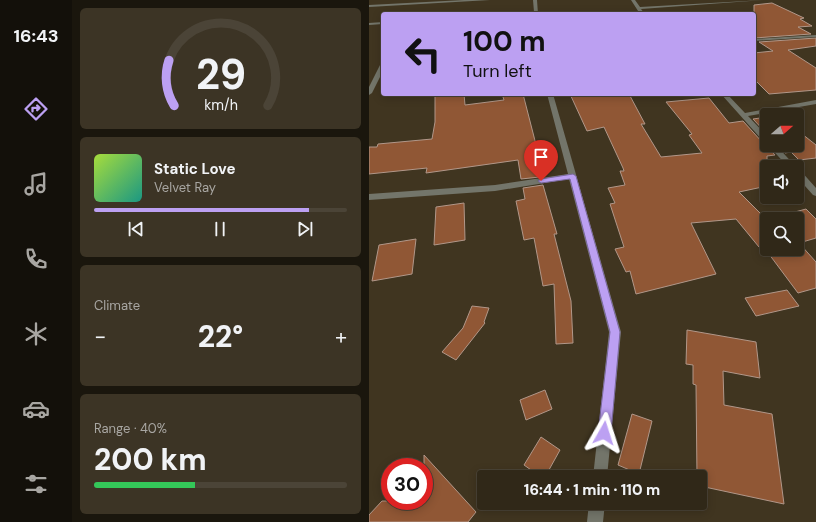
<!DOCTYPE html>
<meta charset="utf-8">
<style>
body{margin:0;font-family:"DM Sans",sans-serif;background:#3c3425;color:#f1f3f6;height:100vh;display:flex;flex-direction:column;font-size:15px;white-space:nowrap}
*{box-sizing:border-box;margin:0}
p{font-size:13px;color:#a8a6a2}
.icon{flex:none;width:22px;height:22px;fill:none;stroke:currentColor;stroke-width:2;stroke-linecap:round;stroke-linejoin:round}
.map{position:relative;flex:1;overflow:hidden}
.panel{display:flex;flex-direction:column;gap:8px;padding:8px;background:#1a160d;width:297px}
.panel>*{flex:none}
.banner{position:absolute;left:12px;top:12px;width:375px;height:84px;border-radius:4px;box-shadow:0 2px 10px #0003,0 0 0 1px #4b4437;background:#bca0f2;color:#111;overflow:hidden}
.needle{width:26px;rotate:70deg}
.fabs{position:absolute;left:391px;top:108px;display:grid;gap:8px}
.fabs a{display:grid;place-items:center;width:44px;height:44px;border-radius:4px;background:#302818;box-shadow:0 2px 10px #0003,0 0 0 1px #4b4437;font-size:20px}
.speed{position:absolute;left:12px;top:458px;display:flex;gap:8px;font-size:20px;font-weight:700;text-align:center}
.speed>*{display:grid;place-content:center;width:52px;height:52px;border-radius:50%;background:#302818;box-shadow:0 2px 10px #0003,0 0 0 1px #4b4437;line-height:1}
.speed .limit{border:6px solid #d22;background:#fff;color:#111}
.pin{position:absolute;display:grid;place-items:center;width:34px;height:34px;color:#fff;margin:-41px -17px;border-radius:50% 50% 50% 0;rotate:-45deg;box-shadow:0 0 4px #0007}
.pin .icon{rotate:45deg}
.me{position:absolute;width:44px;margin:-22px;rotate:6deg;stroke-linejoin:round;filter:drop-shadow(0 0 3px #0008)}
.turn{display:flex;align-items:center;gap:14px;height:84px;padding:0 16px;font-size:18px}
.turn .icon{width:52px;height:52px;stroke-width:2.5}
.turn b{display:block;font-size:28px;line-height:34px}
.big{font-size:30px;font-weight:800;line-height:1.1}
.panel .card{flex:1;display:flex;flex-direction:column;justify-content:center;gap:6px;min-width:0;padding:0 14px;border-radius:6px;background:#3c3425}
.panel .dial{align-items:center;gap:0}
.dial svg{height:104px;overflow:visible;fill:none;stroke:#4b4437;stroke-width:7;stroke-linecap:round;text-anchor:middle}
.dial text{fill:#f1f3f6;stroke:none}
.song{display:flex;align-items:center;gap:12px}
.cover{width:48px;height:48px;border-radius:6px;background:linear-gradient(135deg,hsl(80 70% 55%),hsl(170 70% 35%))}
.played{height:4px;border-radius:2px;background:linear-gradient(90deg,#bca0f2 85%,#4b4437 85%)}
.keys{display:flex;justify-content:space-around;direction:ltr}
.heat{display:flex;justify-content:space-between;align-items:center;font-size:22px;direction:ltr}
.charge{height:6px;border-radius:3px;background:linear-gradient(90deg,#34c759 40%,#4b4437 0)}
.trip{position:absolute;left:108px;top:470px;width:230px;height:40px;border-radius:4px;background:#302818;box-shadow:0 2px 10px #0003,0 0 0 1px #4b4437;font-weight:800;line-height:40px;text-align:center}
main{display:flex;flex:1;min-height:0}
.tabs{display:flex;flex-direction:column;width:72px;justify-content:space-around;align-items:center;background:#13100a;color:#a8a6a2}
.tabs .icon{width:28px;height:28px}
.tabs .current{color:#bca0f2}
.tabs b{font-size:18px;color:#f1f3f6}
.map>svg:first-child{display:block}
.building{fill:#905735;stroke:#b19789}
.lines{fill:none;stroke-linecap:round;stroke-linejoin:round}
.street{fill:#73756a;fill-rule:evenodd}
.route{fill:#bca0f2;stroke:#7a689d}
</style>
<main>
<nav class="tabs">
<b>16:43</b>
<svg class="icon current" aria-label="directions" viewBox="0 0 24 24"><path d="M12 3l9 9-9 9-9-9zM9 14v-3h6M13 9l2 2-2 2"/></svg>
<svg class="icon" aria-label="music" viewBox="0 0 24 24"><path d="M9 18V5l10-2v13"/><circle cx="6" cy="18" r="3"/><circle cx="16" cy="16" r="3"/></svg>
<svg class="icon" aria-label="phone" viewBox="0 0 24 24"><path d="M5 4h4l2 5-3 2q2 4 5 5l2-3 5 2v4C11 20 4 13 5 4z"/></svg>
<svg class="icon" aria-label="climate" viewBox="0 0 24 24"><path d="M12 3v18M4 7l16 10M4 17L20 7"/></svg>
<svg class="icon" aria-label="car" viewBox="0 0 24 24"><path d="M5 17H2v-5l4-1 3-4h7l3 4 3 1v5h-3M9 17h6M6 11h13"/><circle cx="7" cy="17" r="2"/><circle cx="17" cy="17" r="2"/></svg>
<svg class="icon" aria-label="filters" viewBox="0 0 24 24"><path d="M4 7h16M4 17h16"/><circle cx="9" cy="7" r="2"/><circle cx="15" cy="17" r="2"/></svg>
</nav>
<section class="panel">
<div class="card dial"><svg viewBox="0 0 100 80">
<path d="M14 69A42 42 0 1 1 86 69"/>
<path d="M14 69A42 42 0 0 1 10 34" stroke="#bca0f2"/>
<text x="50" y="56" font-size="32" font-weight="700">29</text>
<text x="50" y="72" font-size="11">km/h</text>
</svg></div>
<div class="card">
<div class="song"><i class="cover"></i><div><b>Static Love</b><p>Velvet Ray</p></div></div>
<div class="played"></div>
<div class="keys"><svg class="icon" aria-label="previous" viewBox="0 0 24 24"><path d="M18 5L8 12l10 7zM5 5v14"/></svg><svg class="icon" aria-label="pause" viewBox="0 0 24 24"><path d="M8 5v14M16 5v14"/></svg><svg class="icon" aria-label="next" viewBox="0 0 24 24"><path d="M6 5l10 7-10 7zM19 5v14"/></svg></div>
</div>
<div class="card"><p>Climate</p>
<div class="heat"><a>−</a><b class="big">22°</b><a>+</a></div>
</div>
<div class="card"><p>Range · 40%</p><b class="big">200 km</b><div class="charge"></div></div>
</section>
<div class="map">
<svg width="447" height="522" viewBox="0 0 447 522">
<rect width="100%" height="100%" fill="#403520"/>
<path class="building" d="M 403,3 L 435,18 L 431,19 L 443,26 L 429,27 L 442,34 L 385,38 L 385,5 Z
M 447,38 L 447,46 L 419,50 L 447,68 L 447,90 L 400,94 L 385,79 L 385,53 L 404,51 L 390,42 Z
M 66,94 L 95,94 L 96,105 L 135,100 L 133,94 L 154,94 L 173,168 L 169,168 L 171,177 L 152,179 L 149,160 L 57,173 L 58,168 L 0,174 L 0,147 L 8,147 L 9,144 L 63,139 L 66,122 Z
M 201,94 L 260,94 L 276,124 L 272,124 L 292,157 L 333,153 L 320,135 L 323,134 L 297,102 L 340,98 L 360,123 L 374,121 L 394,143 L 398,144 L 398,146 L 406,155 L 398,156 L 398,186 L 370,192 L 398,220 L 398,249 L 428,249 L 428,219 L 400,219 L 437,209 L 447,219 L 447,238 L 430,243 L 447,262 L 447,288 L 429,293 L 394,246 L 390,247 L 367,219 L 322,223 L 347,274 L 267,294 L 261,271 L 257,272 L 246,249 L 255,247 L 241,204 L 246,203 L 239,188 L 256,185 L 251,171 L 255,171 L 254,168 L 235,127 L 218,131 Z
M 398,117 L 398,134 L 384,119 Z
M 428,130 L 447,145 L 447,158 L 430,160 L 422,152 L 416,153 L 409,145 L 428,145 Z
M 174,185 L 188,234 L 185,234 L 202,301 L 204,343 L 187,344 L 185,284 L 174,286 L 165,238 L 155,240 L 147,201 L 156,199 L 154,188 Z
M 95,203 L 96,240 L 65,245 L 67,207 Z
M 47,239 L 43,274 L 3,281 L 10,245 Z
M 418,290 L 430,306 L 387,316 L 376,298 Z
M 103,306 L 120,308 L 115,322 L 116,323 L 87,360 L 73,352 L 94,328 Z
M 318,330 L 387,342 L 391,378 L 354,371 L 355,405 L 403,414 L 415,504 L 331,486 L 331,477 L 328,477 L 327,385 L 324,384 L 324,365 L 317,364 Z
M 176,390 L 183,409 L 157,420 L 151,400 Z
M 263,414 L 283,421 L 270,474 L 249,465 Z
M 172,437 L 191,450 L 176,477 L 172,477 L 155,465 Z
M 55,455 L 107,512 L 99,522 L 0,522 L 0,515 L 13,501 L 55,501 Z"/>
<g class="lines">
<path class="street" d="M 95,0 L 121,0 L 0,7 L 0,5 Z
M 164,0 L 168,0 L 169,14 L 150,14 L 165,12 Z
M 262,0 L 266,0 L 271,7 L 396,0 L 272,9 L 275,13 L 274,14 L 271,14 Z
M 14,22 L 14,24 L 0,25 L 0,23 Z
M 447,35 L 447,37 L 385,41 L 385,39 Z
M 14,63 L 14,71 L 3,93 L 0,95 L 0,87 L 11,65 Z
M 178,94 L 184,94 L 252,332 L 238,477 L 224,477 L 240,332 L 200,179 L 126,191 L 0,200 L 0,194 L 126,185 L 199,174 Z
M 352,94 L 358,94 L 376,113 L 447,100 L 447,104 L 379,116 L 398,136 L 398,142 L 395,142 Z
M 399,145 L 407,145 L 427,167 L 419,167 Z
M 428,170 L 431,170 L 447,188 L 447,196 L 444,195 L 428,177 Z
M 220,503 L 236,503 L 234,522 L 218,522 Z"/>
</g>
<path class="route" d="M 204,174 L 207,176 L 251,332 L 242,433 L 240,438 L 235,440 L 231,438 L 229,433 L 241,332 L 201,179 L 172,183 L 169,181 L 172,179 Z"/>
</svg>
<div class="fabs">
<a><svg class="needle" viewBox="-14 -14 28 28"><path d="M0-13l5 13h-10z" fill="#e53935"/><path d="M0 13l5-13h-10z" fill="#a8a6a2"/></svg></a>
<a><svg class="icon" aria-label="sound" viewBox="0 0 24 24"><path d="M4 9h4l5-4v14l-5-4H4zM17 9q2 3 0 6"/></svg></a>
<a><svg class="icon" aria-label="search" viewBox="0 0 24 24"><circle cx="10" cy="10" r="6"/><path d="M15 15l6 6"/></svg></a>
</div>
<div class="speed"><div class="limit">30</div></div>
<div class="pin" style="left:172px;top:181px;background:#d93025"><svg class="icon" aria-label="arrive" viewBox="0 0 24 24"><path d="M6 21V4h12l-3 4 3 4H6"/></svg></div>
<svg class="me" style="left:235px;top:433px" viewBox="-20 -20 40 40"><path d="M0-17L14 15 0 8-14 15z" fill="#bca0f2" stroke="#fff" stroke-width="4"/></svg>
<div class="trip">16:44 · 1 min · 110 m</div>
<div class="banner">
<div class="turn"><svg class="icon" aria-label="left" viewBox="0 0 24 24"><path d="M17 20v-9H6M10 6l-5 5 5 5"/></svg><div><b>100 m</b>Turn left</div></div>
</div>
</div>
</main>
